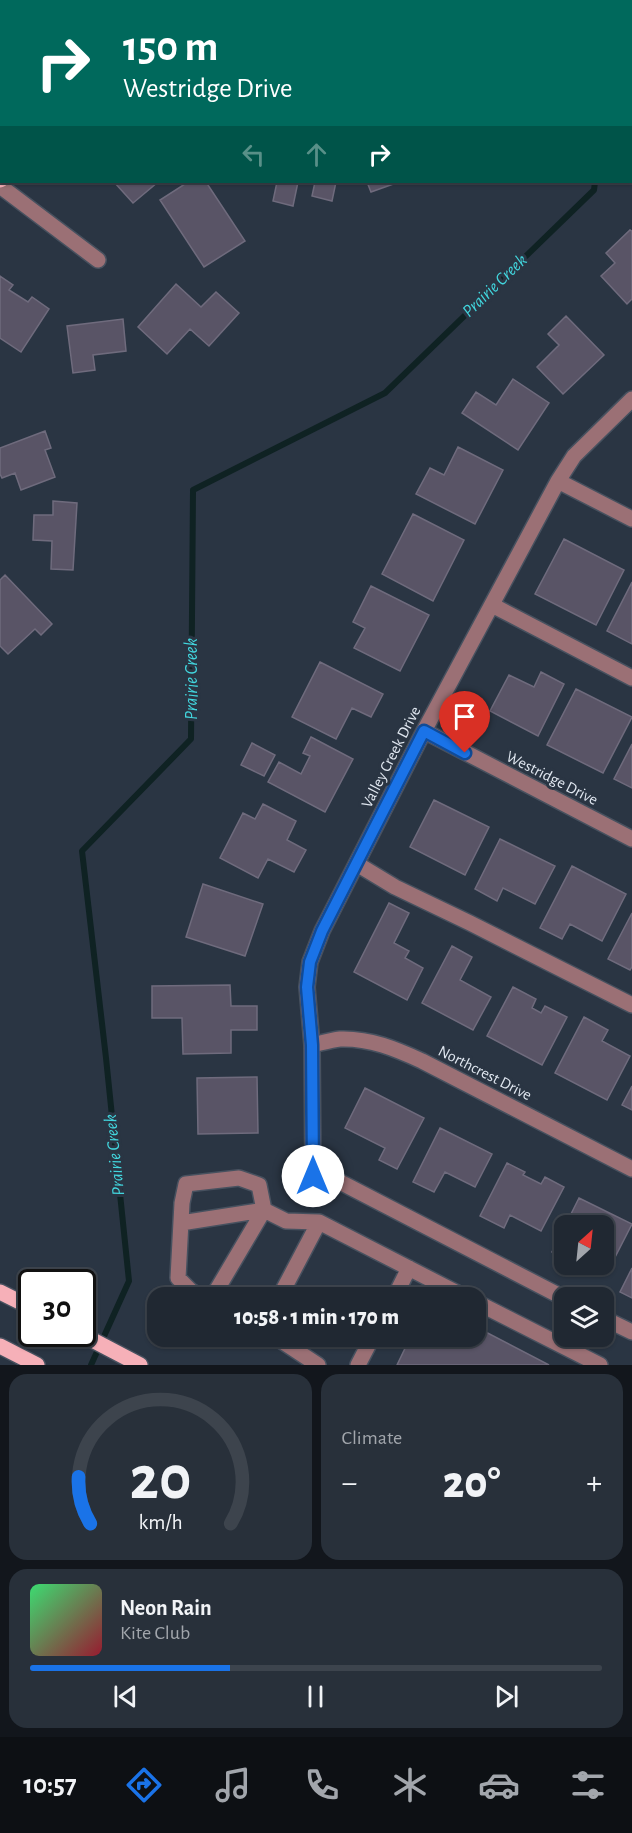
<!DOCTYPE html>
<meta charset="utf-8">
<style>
body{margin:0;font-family:"Alegreya Sans",sans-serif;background:#28303a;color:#f1f3f6;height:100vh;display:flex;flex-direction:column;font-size:22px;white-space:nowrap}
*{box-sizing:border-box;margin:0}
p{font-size:20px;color:#a2a6ac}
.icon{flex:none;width:33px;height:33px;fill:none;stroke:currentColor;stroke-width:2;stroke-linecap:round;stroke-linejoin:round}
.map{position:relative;height:1365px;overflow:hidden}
.details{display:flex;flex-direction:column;gap:9px;padding:9px;background:#12161c;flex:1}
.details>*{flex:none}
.hud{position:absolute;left:0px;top:0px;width:633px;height:183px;box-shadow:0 2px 4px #0004,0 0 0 2px #3d444d;background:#00695c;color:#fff;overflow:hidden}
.needle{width:39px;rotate:27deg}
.fabs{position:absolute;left:554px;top:1215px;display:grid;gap:12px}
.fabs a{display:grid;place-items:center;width:60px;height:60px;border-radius:12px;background:#202832;box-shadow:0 2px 4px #0004,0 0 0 2px #3d444d;font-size:30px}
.speed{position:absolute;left:18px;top:1269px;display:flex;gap:12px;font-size:30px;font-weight:700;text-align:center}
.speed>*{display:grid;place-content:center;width:78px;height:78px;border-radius:50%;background:#202832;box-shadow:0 2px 4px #0004,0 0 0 2px #3d444d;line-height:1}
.speed .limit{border:3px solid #111;border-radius:9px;background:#fff;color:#111}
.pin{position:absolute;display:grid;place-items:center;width:51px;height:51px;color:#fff;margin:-62px -26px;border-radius:50% 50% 50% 0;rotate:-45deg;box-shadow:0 0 6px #0007}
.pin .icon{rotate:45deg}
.me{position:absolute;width:66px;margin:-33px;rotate:0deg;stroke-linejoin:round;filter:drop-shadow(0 0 4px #0008)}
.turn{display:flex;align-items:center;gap:21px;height:126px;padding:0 24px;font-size:27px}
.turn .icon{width:78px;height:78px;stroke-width:2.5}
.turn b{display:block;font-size:42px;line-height:51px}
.lanes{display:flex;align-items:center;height:57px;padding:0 24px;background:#0003;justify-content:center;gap:30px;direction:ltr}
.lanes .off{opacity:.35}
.big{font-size:45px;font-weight:800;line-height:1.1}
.details .widget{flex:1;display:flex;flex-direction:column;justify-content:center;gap:9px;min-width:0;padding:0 21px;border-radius:18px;background:#28303a}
.details .dial{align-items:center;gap:0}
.dial svg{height:156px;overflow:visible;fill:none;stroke:#3d444d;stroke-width:7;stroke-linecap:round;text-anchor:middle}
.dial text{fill:#f1f3f6;stroke:none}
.song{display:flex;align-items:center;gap:18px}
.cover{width:72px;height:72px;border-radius:9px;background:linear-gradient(135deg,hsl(140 70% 55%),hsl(350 70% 35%))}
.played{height:6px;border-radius:3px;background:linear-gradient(90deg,#1a73e8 35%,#3d444d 35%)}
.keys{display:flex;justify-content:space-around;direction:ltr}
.heat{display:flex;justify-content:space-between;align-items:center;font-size:33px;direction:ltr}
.details .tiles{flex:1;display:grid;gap:9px;grid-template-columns:1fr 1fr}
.widget:last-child{grid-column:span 2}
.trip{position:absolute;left:147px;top:1287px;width:339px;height:60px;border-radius:18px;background:#202832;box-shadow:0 2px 4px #0004,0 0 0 2px #3d444d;font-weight:800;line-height:60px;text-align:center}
.tabs{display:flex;height:96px;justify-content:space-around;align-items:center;background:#0d1014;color:#a2a6ac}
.tabs .icon{width:42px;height:42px}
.tabs .selected{color:#1a73e8}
.tabs b{font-size:27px;color:#f1f3f6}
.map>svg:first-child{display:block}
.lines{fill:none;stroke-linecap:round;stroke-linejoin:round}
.stream{stroke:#0f2223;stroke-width:6}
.building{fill:#595466;stroke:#6f6b7d;stroke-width:1.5}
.minor-casing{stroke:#47515f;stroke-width:18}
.major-casing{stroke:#47515f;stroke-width:18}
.minor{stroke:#9b7075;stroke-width:15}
.major{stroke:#f6b0b8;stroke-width:15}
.route-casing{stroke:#114b97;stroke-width:15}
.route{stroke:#1a73e8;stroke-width:10}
.labels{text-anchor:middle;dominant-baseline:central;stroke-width:6;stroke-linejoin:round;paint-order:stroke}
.street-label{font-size:16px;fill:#e0e7f0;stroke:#2a3543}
.water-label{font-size:18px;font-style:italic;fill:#42d6de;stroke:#2a3543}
</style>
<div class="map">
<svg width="632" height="1365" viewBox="0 0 632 1365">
<rect width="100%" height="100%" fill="#2a3543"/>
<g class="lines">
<path class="stream" d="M 569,0 L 570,2
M 91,1365 L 129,1281 L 106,1058 L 82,851 L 191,739 L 193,490 L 385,393 L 594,190 L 595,182"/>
</g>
<path class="building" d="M 114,182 L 158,182 L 133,203 Z
M 188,182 L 206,182 L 245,241 L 204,267 L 160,200 Z
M 277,182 L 298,182 L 293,206 L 273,201 Z
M 315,182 L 336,182 L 332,201 L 312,196 Z
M 367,182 L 399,182 L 371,192 Z
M 630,230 L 632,231 L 632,299 L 627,304 L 601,276 L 615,263 L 606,253 Z
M 0,276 L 13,285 L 9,290 L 28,302 L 32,297 L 49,309 L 21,352 L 0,338 Z
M 176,284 L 201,307 L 216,292 L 239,313 L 209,346 L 190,329 L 167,354 L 138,327 Z
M 566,316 L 604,355 L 563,394 L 537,367 L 559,345 L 548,334 Z
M 123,319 L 126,351 L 93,355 L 95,370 L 73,373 L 67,326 Z
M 513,379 L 549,403 L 518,450 L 462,413 L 476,392 L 496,405 Z
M 45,431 L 51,448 L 45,450 L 55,477 L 21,490 L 15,473 L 2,478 L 0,474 L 0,448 Z
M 458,447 L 503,470 L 475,524 L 416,494 L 430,468 L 444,475 Z
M 53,501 L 77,503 L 73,570 L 51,569 L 52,541 L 33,540 L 34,515 L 53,515 Z
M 413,514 L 464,540 L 433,601 L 382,574 Z
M 564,539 L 624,570 L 596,625 L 535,594 Z
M 5,575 L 52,624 L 41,635 L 35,629 L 8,654 L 0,646 L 0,580 Z
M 632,582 L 632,644 L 607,631 Z
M 371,586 L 429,615 L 400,671 L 354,648 L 365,628 L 353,622 Z
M 320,662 L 383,694 L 371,717 L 352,708 L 336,739 L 292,717 Z
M 541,672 L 564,684 L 538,736 L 490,711 L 509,675 L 534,687 Z
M 576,689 L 632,717 L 603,773 L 547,745 Z
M 311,737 L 353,759 L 325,812 L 268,782 L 279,762 L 301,774 L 310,756 L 303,753 Z
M 252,743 L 275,755 L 264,776 L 241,765 Z
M 632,744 L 632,788 L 614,779 Z
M 434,800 L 489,827 L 465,875 L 410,847 Z
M 263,804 L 296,821 L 287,840 L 306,850 L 294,872 L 268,859 L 258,878 L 220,858 L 243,813 L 255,819 Z
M 500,839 L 555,866 L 535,904 L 503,888 L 497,901 L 475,889 Z
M 572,866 L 626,894 L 602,941 L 570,924 L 562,939 L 540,928 Z
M 203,884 L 263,904 L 245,956 L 186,937 Z
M 389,903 L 409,913 L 394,943 L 409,951 L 405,958 L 423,968 L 407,1000 L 354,972 Z
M 632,913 L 632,967 L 630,970 L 608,959 Z
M 452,946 L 472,957 L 460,980 L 491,997 L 473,1030 L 422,1003 Z
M 230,985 L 231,1006 L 257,1006 L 257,1030 L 231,1030 L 231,1053 L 183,1054 L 182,1018 L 152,1018 L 152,986 Z
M 513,987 L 536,999 L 532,1008 L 541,1013 L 545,1006 L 567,1017 L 542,1065 L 487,1036 Z
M 584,1017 L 608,1030 L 602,1041 L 630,1056 L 607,1100 L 555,1073 Z
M 257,1077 L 258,1133 L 198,1134 L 197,1078 Z
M 632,1086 L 632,1110 L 622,1105 Z
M 365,1088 L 424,1118 L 397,1169 L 379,1160 L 385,1148 L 345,1128 Z
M 440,1128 L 492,1154 L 475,1187 L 445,1172 L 434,1192 L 413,1182 Z
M 507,1163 L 525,1172 L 523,1175 L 541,1184 L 545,1177 L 564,1187 L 541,1231 L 510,1215 L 504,1228 L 480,1216 Z
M 579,1198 L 632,1224 L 610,1267 L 603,1263 L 603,1226 L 565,1226 Z
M 564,1228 L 564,1259 L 552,1252 Z
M 632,1268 L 632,1298 L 620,1292 Z
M 476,1327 L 549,1365 L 397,1365 L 411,1336 L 476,1336 Z"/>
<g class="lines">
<defs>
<path id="minor" d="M 301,0 L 302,2
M 0,24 L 2,26
M 0,186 L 98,260
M 558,481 L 632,519
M 492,605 L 632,678
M 424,731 L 632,839
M 357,864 L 395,887 L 470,923 L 632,1005
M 312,1045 C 321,1043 331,1040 340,1039 C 370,1038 396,1049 422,1061 L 632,1169
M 313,1168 L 564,1298
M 313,1176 L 312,1045 L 307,987 L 310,962 L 322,931 L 424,731 L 558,481 L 574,456 L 632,399
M 181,1223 L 264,1210 L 212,1298
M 203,1298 L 191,1291 L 178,1278 L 182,1203 L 186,1184 L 239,1178 L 259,1185 L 264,1210 L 286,1221 L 319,1222 L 467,1298
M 279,1298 L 319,1222
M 394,1298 L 409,1268
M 476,1302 L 600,1365
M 603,1318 L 632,1332
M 274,1336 L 318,1365
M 358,1365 L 373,1336"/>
<path id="major" d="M 150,2 L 153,0
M 225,2 L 227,0
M 0,110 L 2,108
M 0,180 L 2,179
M 0,1292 L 32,1308
M 81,1334 L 140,1365
M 0,1346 L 37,1365"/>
</defs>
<use href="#minor" class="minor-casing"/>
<use href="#major" class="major-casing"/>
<use href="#minor" class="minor"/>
<use href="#major" class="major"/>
</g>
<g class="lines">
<defs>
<path id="route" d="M 313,1176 L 312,1045 L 307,987 L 310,962 L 322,931 L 424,731 L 465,753"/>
</defs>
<use href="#route" class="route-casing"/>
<use href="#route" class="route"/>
</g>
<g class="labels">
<g class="street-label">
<text transform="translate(391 757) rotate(-63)">Valley Creek Drive</text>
<text transform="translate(552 778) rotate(27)">Westridge Drive</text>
<text transform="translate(485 1073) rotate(27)">Northcrest Drive</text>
</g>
<g class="water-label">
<text transform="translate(495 286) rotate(-44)">Prairie Creek</text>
<text transform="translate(192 679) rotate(-90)">Prairie Creek</text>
<text transform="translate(115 1155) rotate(-96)">Prairie Creek</text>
</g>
</g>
</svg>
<div class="fabs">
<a><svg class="needle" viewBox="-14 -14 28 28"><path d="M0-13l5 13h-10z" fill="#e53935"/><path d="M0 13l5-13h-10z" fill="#a2a6ac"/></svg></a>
<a><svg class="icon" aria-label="layers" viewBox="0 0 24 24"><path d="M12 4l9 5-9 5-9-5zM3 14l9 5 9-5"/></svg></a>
</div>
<div class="speed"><div class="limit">30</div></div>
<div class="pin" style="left:465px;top:753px;background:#d93025"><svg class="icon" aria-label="arrive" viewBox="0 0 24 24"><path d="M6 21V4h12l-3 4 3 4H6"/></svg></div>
<svg class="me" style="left:313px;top:1176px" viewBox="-20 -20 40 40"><circle r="19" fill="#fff"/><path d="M0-13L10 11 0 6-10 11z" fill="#1a73e8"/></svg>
<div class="trip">10:58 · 1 min · 170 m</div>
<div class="hud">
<div class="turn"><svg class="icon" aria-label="right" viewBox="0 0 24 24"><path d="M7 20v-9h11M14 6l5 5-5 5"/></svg><div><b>150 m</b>Westridge Drive</div></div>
<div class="lanes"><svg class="icon off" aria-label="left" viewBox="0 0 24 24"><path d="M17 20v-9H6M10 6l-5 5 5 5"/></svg><svg class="icon off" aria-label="ahead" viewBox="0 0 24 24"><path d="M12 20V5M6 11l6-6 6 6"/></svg><svg class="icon" aria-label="right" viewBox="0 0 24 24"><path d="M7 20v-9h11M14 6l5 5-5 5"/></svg></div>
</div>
</div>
<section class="details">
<div class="tiles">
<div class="widget dial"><svg viewBox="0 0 100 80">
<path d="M14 69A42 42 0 1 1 86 69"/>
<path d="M14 69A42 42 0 0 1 8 45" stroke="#1a73e8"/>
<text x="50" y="56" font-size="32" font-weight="700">20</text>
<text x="50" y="72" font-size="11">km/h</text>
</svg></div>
<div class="widget"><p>Climate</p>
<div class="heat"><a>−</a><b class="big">20°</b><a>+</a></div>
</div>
<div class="widget">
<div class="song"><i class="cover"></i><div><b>Neon Rain</b><p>Kite Club</p></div></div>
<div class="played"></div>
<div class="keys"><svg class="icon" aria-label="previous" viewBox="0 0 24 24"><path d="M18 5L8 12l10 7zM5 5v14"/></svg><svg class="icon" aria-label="pause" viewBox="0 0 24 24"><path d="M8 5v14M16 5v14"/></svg><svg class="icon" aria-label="next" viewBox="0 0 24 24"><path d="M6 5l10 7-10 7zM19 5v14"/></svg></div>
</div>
</div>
</section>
<nav class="tabs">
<b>10:57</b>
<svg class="icon selected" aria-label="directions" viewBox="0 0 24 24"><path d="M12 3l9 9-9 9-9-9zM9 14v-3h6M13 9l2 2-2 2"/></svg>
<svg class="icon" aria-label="music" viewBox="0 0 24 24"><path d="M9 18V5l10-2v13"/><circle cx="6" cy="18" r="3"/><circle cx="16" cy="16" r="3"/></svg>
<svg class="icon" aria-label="phone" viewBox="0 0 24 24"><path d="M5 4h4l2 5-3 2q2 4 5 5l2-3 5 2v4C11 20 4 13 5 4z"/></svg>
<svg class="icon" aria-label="climate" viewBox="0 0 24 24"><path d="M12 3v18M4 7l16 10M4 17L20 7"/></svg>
<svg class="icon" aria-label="car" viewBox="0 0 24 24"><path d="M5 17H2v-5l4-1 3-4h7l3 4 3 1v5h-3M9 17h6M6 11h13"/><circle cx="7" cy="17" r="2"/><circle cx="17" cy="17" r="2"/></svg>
<svg class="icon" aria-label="filters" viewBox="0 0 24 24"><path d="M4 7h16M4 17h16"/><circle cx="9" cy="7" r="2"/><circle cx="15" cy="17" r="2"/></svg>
</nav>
